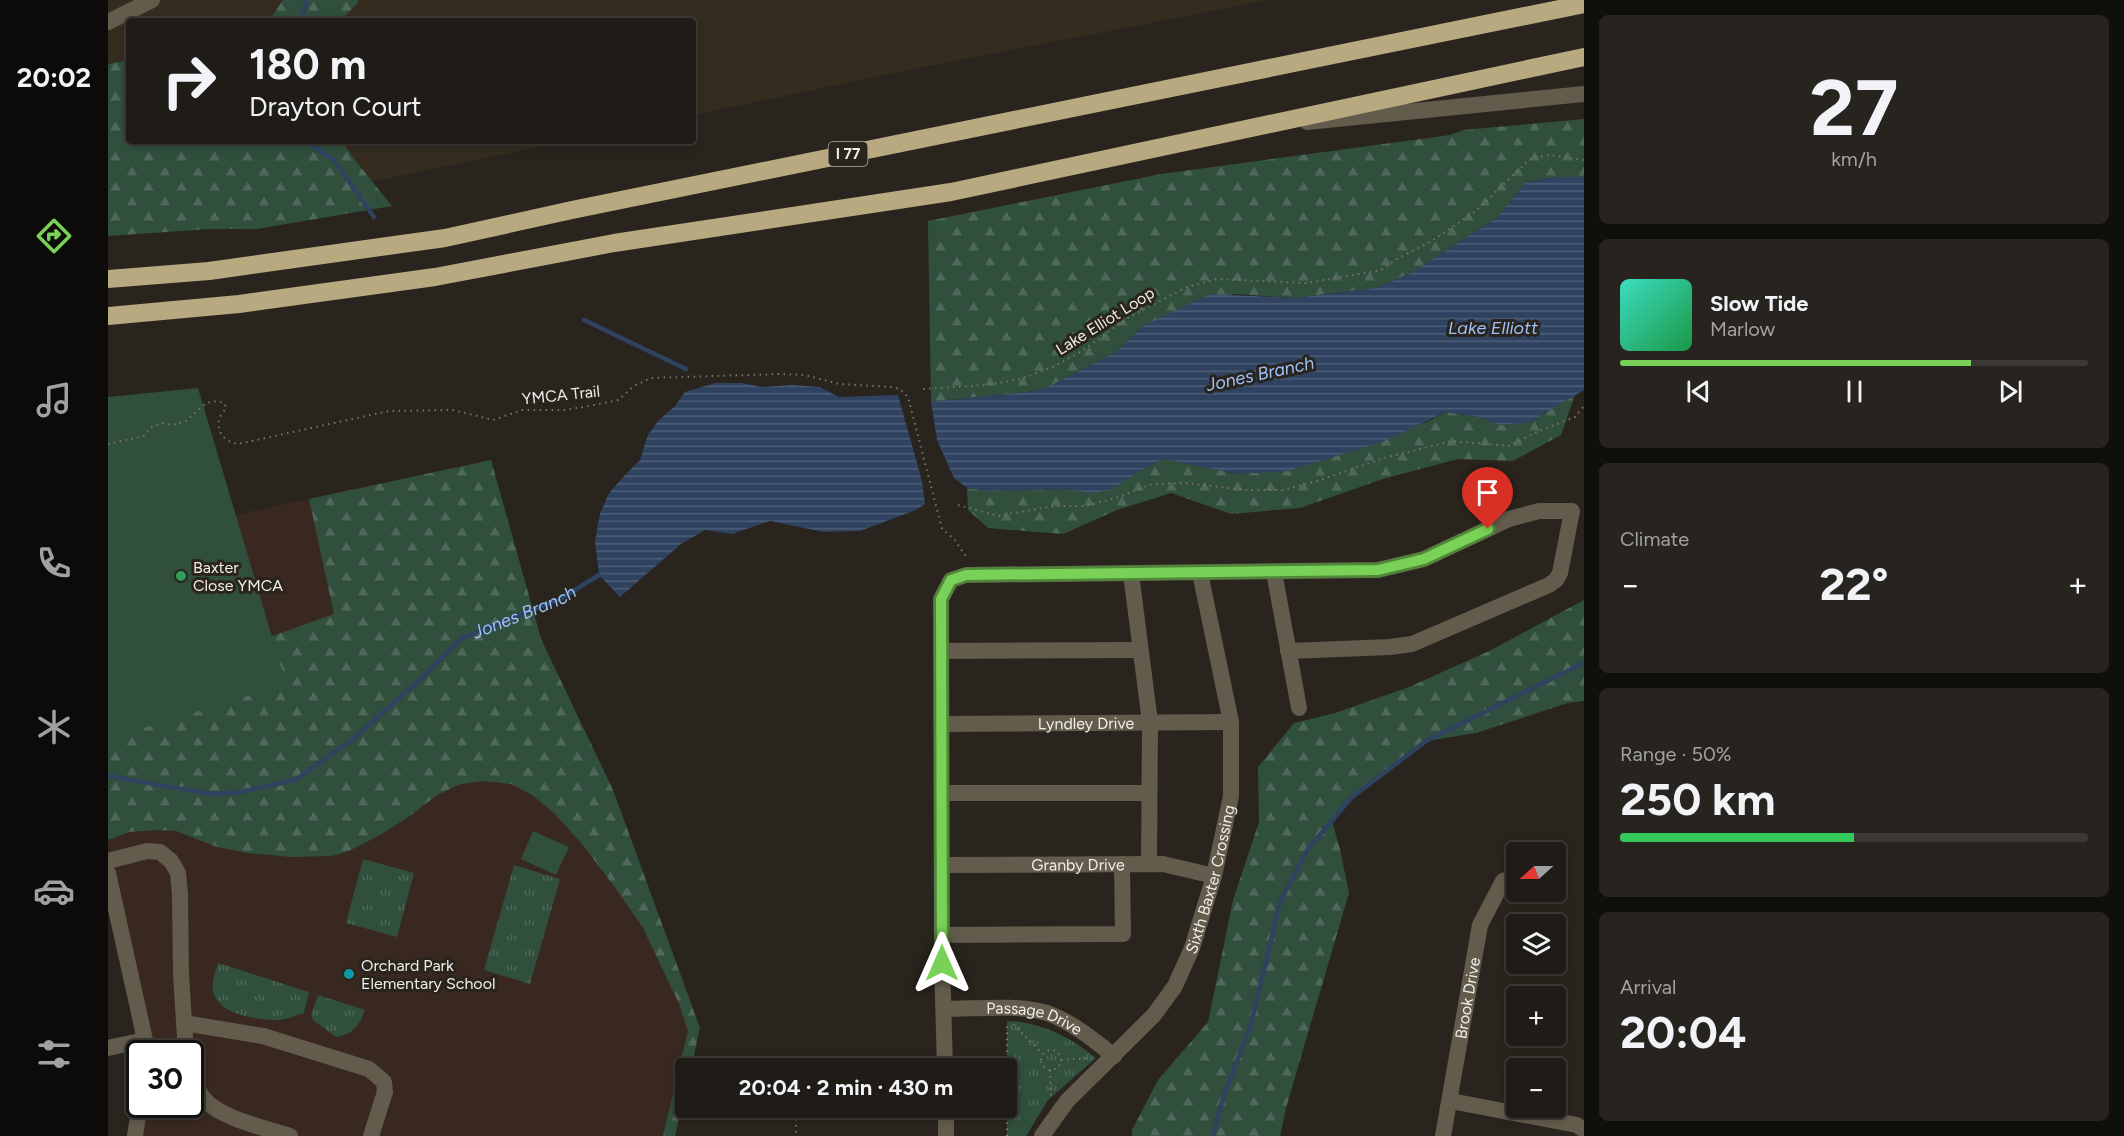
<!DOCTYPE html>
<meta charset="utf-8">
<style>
body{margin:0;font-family:Figtree,sans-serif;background:#27241f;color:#f1f3f6;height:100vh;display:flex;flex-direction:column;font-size:22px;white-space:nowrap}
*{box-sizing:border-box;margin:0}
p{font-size:20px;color:#a1a1a1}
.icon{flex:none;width:33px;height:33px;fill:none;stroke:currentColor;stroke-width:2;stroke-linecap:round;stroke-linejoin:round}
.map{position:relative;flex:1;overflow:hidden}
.drawer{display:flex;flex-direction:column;gap:15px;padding:15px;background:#110f0c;width:540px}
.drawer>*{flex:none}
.guide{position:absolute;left:18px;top:18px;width:570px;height:126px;border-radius:6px;box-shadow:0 3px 9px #0003,0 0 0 2px #3c3935;background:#1f1b16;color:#f1f3f6;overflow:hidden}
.needle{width:39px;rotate:249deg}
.fabs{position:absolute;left:1398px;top:842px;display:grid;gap:12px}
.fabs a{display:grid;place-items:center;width:60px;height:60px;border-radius:6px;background:#1f1b16;box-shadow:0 3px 9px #0003,0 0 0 2px #3c3935;font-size:30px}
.speed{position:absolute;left:18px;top:1040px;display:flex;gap:12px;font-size:30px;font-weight:700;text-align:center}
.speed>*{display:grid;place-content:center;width:78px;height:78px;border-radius:50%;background:#1f1b16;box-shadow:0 3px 9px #0003,0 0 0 2px #3c3935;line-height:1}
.speed .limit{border:3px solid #111;border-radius:9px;background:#fff;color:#111}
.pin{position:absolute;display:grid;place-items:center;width:51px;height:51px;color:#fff;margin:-62px -26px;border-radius:50% 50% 50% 0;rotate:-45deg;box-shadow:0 0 6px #0007}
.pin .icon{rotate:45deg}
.me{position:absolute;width:66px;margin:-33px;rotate:0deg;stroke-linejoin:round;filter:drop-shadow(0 0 4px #0008)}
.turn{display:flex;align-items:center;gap:21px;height:126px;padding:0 24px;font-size:27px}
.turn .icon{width:78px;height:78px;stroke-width:2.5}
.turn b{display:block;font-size:42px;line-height:51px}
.big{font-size:45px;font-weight:700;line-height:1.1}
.drawer .card{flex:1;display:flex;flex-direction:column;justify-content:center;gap:9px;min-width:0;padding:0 21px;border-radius:9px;background:#27241f}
.drawer .dial{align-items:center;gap:0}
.dial b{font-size:78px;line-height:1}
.song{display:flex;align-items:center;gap:18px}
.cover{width:72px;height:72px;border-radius:9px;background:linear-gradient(135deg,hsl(170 70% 55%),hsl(140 70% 35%))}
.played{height:6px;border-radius:3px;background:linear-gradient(90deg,#79d157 75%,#3c3935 75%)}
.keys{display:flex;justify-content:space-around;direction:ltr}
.heat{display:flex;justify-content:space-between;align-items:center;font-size:33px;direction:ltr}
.charge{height:9px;border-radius:4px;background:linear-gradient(90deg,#34c759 50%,#3c3935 0)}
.trip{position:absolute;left:567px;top:1058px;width:342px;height:60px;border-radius:6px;background:#1f1b16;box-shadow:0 3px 9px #0003,0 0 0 2px #3c3935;font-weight:700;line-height:60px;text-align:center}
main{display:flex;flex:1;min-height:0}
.tabs{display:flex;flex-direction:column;width:108px;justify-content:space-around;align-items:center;background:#0c0b09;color:#a1a1a1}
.tabs .icon{width:42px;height:42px}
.tabs .on{color:#79d157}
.tabs b{font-size:27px;color:#f1f3f6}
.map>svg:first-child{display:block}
.built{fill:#332c1f}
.education{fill:#39281f}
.grass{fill:url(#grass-tufts)}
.forest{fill:url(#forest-firs)}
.pitch{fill:#304f3d}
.water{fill:url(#water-rules)}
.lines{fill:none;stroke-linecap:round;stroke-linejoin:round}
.stream{stroke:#2f4361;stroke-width:4.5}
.path{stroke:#78746d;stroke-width:2;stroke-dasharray:1.5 4.5;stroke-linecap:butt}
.minor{stroke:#635c4c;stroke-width:16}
.highway{stroke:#b9a981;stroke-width:18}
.route-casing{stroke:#4f8839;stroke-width:15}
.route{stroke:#79d157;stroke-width:10}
.leisure-dot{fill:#2e9e5b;stroke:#29241d;stroke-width:2}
.culture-dot{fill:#0f9aa8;stroke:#29241d;stroke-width:2}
.labels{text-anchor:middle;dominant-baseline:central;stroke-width:6;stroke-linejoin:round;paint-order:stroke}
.shield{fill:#29241d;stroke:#b4b1ab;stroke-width:1.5}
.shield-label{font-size:15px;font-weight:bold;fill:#f0ede8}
.street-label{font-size:16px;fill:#f0ede8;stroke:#29241d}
.poi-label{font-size:16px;fill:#f0ede8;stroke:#29241d;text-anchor:start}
.water-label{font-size:18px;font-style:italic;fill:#9dc1f8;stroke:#29241d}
</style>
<main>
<nav class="tabs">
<b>20:02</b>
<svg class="icon on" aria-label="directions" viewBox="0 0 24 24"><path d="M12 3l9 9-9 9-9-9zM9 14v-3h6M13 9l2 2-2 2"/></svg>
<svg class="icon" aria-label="music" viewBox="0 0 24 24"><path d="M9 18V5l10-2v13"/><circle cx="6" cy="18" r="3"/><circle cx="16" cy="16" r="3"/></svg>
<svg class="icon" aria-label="phone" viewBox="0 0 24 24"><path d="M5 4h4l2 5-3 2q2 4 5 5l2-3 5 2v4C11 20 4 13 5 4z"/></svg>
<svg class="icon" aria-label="climate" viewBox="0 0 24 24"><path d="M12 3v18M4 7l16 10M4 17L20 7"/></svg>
<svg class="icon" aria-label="car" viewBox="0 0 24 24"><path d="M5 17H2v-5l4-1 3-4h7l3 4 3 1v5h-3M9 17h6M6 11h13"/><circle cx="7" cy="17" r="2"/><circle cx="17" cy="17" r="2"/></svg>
<svg class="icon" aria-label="filters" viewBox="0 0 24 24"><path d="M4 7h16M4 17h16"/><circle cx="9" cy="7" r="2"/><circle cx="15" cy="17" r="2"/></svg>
</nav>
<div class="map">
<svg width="1476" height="1136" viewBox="0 0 1476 1136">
<defs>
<pattern id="grass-tufts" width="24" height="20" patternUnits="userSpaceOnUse" patternTransform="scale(1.5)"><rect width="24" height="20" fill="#304f3d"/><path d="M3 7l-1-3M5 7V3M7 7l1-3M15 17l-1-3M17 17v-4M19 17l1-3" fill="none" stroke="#4e6959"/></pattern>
<pattern id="forest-firs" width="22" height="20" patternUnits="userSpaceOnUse" patternTransform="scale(1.5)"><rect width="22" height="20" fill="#304f3d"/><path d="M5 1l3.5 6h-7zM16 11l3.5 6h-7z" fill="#4e6959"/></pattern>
<pattern id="water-rules" width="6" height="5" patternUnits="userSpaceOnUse" patternTransform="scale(1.5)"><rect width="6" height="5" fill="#2f4361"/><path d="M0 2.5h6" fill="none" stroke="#4d5e78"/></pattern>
</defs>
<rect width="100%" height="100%" fill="#29241d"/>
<path class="built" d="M 0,0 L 1161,0 L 806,69 L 585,115 L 585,21 L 21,21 L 21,141 L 459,141 L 277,179 L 150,200 L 0,213 Z"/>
<path class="education" d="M 383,460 L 433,639 L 505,790 L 592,1028 L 578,1068 L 567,1136 L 27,1136 L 32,1104 L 82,1104 L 82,1053 L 36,1053 L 0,873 L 0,739 L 178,684 L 126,515 Z"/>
<path class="grass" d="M 255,859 L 306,873 L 289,937 L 238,923 Z
M 406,865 L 452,879 L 422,984 L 376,970 Z
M 110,963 L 201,992 L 196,1013 C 187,1016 178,1020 168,1020 C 150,1020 114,1015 106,995 C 102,985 107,973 110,963 Z
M 210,995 L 257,1010 C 251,1026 246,1034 228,1037 L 206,1021 L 203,1016 Z
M 899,1021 C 933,1022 962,1037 988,1058 L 940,1100 L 918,1136 L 899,1136 Z"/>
<path class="forest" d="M 175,0 L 250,0 L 250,3 L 232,21 L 161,21 Z
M 21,60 L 21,141 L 234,141 L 246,159 L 284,206 L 149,229 L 102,229 L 0,236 L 0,64 Z
M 1476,119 L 1476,177 L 1450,177 L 1418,182 L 1390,217 L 1303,273 L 1268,288 L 1186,298 L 1126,294 L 1035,326 L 1008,352 L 944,385 L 926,391 L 823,402 L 820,221 L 1053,174 L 1342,135 L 1356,130 Z
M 1467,395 L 1453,435 L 1405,461 L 1350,459 L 1275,479 L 1192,508 L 1123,514 L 1063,493 L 1009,510 L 955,534 L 880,528 L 860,510 L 859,488 L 882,491 L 955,489 L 985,493 L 1055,459 L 1130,474 L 1319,422 L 1338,412 L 1371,417 L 1391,425 L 1422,422 Z
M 383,460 L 433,639 L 505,790 L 592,1028 L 583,1068 L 578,1068 L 577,1090 L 567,1136 L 555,1136 L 580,1031 L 571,1004 L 535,928 L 506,886 L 474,844 L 446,813 L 424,795 L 403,784 L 376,781 L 353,784 L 329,795 L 299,818 L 272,835 L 241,851 L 224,856 L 182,857 L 140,853 L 109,847 L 68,831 L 48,830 L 21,832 L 0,840 L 0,665 L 89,663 L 226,614 L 201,499 Z
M 1476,600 L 1476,701 L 1460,703 L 1368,733 L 1318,741 L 1243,798 L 1224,821 L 1232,849 L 1241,893 L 1178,1108 L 1172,1136 L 1024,1136 L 1024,1130 L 1050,1080 L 1100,1022 L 1125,900 L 1151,822 L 1150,767 L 1186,723 L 1227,713 L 1301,687 L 1381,651 Z"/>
<path class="pitch" d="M 90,388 L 178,684 L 0,739 L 0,397 Z
M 425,831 L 461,847 L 448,875 L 413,859 Z"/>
<path class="water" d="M 1450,177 L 1476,177 L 1476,390 L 1422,422 L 1391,425 L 1371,417 L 1338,412 L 1274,442 L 1180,471 L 1130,474 L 1055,459 L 1037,468 L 1004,489 L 985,493 L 955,489 L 882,491 L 859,488 L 846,478 L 829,440 L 823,402 L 926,391 L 944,385 L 1008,352 L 1035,326 L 1102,294 L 1186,298 L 1268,288 L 1303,273 L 1390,217 L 1418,182 Z
M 607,383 L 634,383 L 653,387 L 684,385 L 712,387 L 731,397 L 790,395 L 814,481 L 817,504 L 808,510 L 752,531 L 716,532 L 662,521 L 624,534 L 597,530 L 573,544 L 512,597 L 491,575 L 487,541 L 492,514 L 501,493 L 517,475 L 532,460 L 540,435 L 550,421 L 567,406 L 577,392 Z"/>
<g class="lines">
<g class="stream">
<path d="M 192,21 L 199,0"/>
<path d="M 200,141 L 203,145 L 225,159 L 266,217"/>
<path d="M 476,320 L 578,369"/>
<path id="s1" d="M 0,776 L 102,794 L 128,793 L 187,780 L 245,739 L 309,682 L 354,638 L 452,599 L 491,575"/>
<path d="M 1105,1136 L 1115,1098 L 1143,1024 L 1172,902 L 1200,849 L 1243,798 L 1318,741 L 1476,663"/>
</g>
<path class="path" d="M 815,389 L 878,385 L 913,379 L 947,366 L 974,351 L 1021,317 L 1079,287 L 1109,279 L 1198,283 L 1273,270 L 1287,260 L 1322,242 L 1368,211 L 1423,158 L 1442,155 L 1476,160
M 0,444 L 36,436 L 42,428 L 54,423 L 65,425 L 78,421 L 98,403 L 109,401 L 116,403 L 118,407 C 117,411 112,415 111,420 C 108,433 118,442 130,444 L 281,411 L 345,410 L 385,420 L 414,410 L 457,410 L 487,405 L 510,400 L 526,386 L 543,378 L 672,374 L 697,375 L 731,384 L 784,387 L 792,389 L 800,397 L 834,529 L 846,539 L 859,558
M 850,505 L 890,516 L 945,506 L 977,506 L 1011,497 L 1044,484 L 1077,483 L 1138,490 L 1175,490 L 1209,481 L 1276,458 L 1344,441 L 1400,446 L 1431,431 L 1467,417 L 1476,406
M 905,1024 L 935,1054
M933 1060a10 10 0 1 1 20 0a10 10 0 1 1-20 0Z
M 953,1060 L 980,1058
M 687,1061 L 687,1068
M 942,1070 L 943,1097
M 688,1107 L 688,1136
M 899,1136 L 899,1024"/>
<g class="minor">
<path d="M 0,22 L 44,0"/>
<path d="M 1199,122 L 1476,94"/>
<path d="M 1166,572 L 1191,708"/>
<path d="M 1023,574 L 1042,722 L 1041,864"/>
<path d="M 833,651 L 1032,650"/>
<path id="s2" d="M 834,724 L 1123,722"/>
<path d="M 834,793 L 1041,793"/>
<path d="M 0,861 L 39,851 L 52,852 L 63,861 L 70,873 L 72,895 L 73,975 L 78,1053"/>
<path id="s3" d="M 834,865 L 1055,864 L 1106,876"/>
<path d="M 0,873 L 37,1040 L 36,1053"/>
<path d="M 834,935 L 1015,934 L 1014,864"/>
<path id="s4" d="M 836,1009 C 867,1009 909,1004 939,1013 C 964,1022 986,1040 1006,1056"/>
<path d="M 76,1023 L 155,1036 L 261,1069 L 276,1082 L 277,1092 L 263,1136"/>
<path d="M 0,1048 L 37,1040"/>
<path d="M 837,1068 L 834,963 L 833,599 L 843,580 L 858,575 L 1270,570 L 1316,559 L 1401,519 L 1431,511 L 1464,511 L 1452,573 L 1448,580 L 1441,585 L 1304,644 L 1282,647 L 1180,651"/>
<path d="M 82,1069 C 85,1080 89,1090 96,1099 C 113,1119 158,1128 182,1136"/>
<path d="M 1343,1101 L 1469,1125 L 1476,1130"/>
<path d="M 838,1107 L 838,1136"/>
<path d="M 27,1136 L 32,1104"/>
<path id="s5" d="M 934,1136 L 959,1101 L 1046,1015 L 1067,986 L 1084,948 L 1106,876 L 1123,796 L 1123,722 L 1092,573"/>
<path id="s6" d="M 1335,1136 L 1372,925 L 1395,881 L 1408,877"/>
</g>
<path class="highway" d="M 0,279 L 101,271 L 337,238 L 464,210 L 1476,4
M 0,316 L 131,304 L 327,277 L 506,243 L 843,192 L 1476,57"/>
</g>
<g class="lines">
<defs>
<path id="route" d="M 834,963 L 833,599 L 843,580 L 858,575 L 1270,570 L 1316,559 L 1380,529"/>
</defs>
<use href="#route" class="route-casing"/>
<use href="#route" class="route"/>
</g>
<circle class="leisure-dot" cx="73" cy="576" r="6"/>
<circle class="culture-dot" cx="241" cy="974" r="6"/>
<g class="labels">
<rect class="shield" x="720.5" y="142" width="39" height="24" rx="4.5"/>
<g class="shield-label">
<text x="740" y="154">I 77</text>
</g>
<g class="street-label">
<text transform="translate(997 321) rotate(-32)">Lake Elliot Loop</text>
<text transform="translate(453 395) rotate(-6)">YMCA Trail</text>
<text stroke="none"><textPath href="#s2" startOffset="144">Lyndley Drive</textPath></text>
<text stroke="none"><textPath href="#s3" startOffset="136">Granby Drive</textPath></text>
<text stroke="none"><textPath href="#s5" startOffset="314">Sixth Baxter Crossing</textPath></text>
<text stroke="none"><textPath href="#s6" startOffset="140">Brook Drive</textPath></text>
<text stroke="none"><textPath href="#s4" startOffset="92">Passage Drive</textPath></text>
</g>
<g class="poi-label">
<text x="85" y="567">Baxter<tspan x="85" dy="18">Close YMCA</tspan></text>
<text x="253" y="965">Orchard Park<tspan x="253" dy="18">Elementary School</tspan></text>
</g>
<g class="water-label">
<text x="1385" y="328">Lake Elliott</text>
<text transform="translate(1152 374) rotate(-12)">Jones Branch</text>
<text stroke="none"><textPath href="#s1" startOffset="477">Jones Branch</textPath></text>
</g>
</g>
</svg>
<div class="fabs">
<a><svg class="needle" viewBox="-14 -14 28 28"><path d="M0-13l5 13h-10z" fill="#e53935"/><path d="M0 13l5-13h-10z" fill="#a1a1a1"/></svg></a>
<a><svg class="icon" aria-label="layers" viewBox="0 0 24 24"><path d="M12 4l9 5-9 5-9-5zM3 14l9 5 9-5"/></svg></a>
<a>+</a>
<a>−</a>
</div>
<div class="speed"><div class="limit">30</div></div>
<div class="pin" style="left:1380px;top:529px;background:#d93025"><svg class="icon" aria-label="arrive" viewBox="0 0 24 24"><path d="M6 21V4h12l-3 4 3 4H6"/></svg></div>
<svg class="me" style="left:834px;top:963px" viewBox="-20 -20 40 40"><path d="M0-17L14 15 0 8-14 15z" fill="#79d157" stroke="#fff" stroke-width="4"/></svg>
<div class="trip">20:04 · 2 min · 430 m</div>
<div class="guide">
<div class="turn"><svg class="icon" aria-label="right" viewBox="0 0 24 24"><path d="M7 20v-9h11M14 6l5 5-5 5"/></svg><div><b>180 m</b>Drayton Court</div></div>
</div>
</div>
<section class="drawer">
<div class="card dial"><b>27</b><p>km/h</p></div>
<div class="card">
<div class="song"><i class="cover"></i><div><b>Slow Tide</b><p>Marlow</p></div></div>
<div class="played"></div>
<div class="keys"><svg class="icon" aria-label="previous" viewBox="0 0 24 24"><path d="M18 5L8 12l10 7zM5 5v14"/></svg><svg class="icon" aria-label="pause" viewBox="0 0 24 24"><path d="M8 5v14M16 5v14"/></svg><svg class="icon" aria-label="next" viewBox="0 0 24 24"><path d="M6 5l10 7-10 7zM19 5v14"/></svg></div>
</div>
<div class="card"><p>Climate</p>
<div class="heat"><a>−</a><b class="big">22°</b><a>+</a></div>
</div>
<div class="card"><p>Range · 50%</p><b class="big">250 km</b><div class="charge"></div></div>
<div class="card"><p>Arrival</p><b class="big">20:04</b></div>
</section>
</main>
